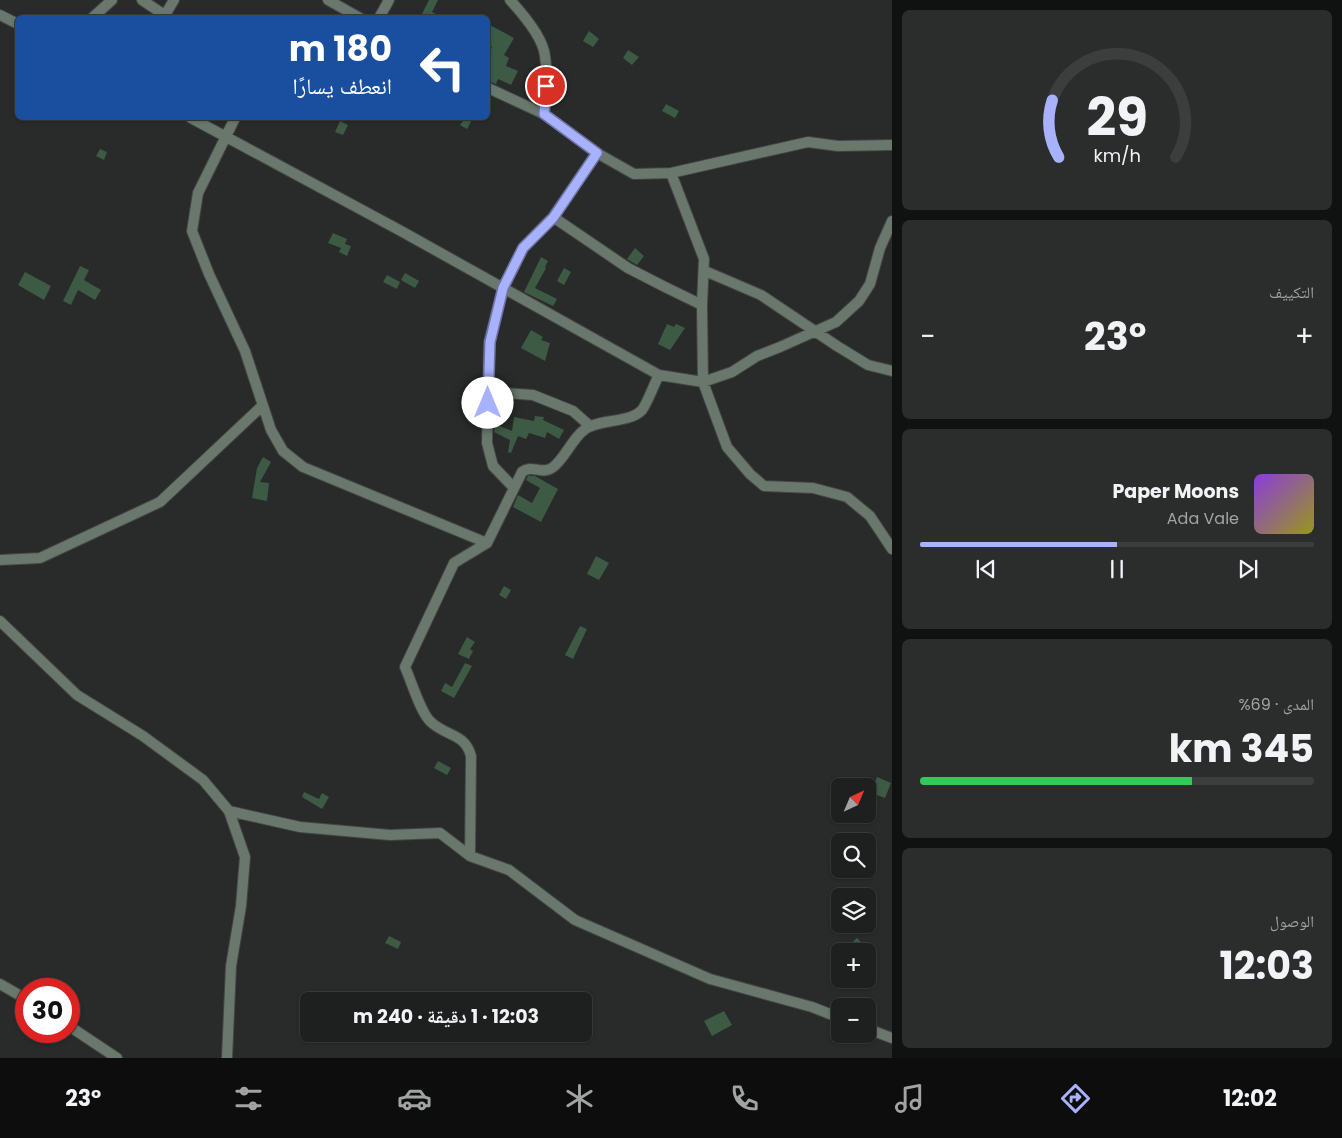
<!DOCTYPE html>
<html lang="ar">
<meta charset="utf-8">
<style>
body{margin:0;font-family:Poppins,"Noto Naskh Arabic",sans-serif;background:#2b2d2c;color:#f1f3f6;direction:rtl;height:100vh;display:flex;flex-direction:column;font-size:19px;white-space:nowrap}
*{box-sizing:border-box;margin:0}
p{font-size:16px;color:#a1a3a4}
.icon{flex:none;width:28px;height:28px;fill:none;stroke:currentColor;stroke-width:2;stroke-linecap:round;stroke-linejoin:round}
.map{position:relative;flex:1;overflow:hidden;direction:ltr}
.panel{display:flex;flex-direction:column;gap:10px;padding:10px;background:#101211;width:450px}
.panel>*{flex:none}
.banner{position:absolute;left:15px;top:15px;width:475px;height:105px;border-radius:8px;box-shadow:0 1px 4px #0004,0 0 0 1px #3c3e3d;direction:rtl;background:#1a4fa0;color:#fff;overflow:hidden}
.needle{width:32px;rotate:44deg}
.controls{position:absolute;left:831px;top:778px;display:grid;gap:10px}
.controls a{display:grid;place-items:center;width:45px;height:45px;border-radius:8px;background:#1e201f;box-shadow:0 1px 4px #0004,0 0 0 1px #3c3e3d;font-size:25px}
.speed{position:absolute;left:15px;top:978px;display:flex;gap:10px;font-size:25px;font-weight:700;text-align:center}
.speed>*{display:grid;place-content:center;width:65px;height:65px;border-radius:50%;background:#1e201f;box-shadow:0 1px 4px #0004,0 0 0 1px #3c3e3d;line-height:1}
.speed .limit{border:8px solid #d22;background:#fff;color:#111}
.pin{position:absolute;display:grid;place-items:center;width:42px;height:42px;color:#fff;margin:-21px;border:2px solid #fff;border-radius:50%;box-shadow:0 1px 5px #0007}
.me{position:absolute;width:55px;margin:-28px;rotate:0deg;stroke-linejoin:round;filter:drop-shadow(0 0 4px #0008)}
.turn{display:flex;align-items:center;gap:18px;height:105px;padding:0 15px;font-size:22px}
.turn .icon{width:65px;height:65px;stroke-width:2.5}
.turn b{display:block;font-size:35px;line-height:42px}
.big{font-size:38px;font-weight:700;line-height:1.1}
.panel .tile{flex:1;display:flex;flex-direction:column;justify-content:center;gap:8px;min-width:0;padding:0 18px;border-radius:8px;background:#2b2d2c}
.panel .dial{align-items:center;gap:0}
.dial svg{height:130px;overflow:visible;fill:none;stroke:#3c3e3d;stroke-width:7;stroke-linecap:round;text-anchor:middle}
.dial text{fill:#f1f3f6;stroke:none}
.song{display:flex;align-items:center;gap:15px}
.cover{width:60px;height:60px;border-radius:8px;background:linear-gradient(135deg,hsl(270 70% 55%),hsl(60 70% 35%))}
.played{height:5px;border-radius:2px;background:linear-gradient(90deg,#a7b1fc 50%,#3c3e3d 50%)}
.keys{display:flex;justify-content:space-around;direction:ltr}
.heat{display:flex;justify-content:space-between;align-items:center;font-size:28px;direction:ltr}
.charge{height:8px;border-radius:4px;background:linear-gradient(90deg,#34c759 69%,#3c3e3d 0)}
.trip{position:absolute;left:300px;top:992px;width:292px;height:50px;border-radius:8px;background:#1e201f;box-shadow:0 1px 4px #0004,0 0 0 1px #3c3e3d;font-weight:700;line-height:50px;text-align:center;direction:rtl}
.menu{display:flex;height:80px;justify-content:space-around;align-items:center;background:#0c0d0c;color:#a1a3a4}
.menu .icon{width:35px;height:35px}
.menu .current{color:#a7b1fc}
.menu b{font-size:22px;color:#f1f3f6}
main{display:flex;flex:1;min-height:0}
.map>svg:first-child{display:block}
.building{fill:#3d5a45}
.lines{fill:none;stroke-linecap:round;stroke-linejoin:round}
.street-casing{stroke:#434644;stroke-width:12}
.street{stroke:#6a776d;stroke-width:10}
.route-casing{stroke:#6d73a4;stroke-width:12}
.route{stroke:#a7b1fc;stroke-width:9}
</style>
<main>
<section class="panel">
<div class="tile dial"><svg viewBox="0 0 100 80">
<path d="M14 69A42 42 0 1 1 86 69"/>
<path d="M14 69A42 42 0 0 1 10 34" stroke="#a7b1fc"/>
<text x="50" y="56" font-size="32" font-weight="700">29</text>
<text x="50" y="72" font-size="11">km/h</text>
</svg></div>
<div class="tile"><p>التكييف</p>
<div class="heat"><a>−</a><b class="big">23°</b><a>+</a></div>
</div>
<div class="tile">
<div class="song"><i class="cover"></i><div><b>Paper Moons</b><p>Ada Vale</p></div></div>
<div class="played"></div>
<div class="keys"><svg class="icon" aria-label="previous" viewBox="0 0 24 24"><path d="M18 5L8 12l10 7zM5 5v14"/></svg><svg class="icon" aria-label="pause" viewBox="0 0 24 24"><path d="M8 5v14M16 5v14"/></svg><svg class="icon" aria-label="next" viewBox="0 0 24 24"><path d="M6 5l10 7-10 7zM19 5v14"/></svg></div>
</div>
<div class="tile"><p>المدى · 69%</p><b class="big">345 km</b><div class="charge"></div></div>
<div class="tile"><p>الوصول</p><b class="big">12:03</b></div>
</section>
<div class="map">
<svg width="892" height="1058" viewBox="0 0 892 1058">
<rect width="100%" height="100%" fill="#282b29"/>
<path class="building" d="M 429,0 L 438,0 L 432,12 L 444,18 L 420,18 Z
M 488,24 L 514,38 L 504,55 L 509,58 L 506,66 L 518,71 L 511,85 L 498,79 L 496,84 L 488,81 L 488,56 L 492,47 L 488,45 Z
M 589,31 L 599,39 L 593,47 L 583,41 Z
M 628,50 L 639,57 L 632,65 L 623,58 Z
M 666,104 L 679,111 L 675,118 L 662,111 Z
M 465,118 L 473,118 L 467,129 L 460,125 Z
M 340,121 L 348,125 L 343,135 L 335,132 Z
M 100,149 L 107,152 L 104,160 L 96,156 Z
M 333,233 L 347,239 L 345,244 L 351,246 L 347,256 L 339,252 L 341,248 L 328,243 Z
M 635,248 L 644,256 L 637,265 L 627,259 Z
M 541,257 L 548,261 L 545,267 L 546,268 L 535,288 L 557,299 L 553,306 L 524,292 Z
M 80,266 L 89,270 L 84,280 L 101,290 L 95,300 L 78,290 L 71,305 L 63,301 Z
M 564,268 L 571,272 L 564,285 L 557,281 Z
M 25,272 L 51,286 L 44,300 L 18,285 Z
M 405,273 L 419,281 L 415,288 L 401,280 Z
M 387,275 L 400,282 L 397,289 L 383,282 Z
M 667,324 L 674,327 L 676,324 L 685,328 L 670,350 L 658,344 Z
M 531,330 L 543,337 L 541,340 L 550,343 L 545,361 L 521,348 Z
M 535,416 L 544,417 L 543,420 L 564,430 L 559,439 L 547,432 L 545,438 L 529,433 L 526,439 L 518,436 L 511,453 L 508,452 L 510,440 L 494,432 L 495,424 L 512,431 L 514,417 L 534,421 Z
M 263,457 L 271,462 L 260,482 L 269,483 L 267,501 L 252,498 L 257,468 Z
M 528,476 L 535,476 L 558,489 L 541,522 L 513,507 L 518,495 L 532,503 L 540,488 L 526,480 Z
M 596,556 L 609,563 L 599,580 L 587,574 Z
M 504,586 L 511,590 L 506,599 L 499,595 Z
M 580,626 L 587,629 L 573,659 L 565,655 Z
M 467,637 L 475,642 L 470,649 L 473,651 L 469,659 L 458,654 Z
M 465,663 L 472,666 L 454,698 L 441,691 L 445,683 L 452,687 Z
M 438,761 L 451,768 L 447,775 L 434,768 Z
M 877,777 L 891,783 L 885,798 L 871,793 Z
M 304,792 L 319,799 L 322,793 L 329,797 L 322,809 L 302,797 Z
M 389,936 L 401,942 L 398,949 L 385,943 Z
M 857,938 L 870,951 L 843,951 Z
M 724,1011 L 732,1025 L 712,1036 L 704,1021 Z"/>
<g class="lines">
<defs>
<path id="street" d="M 142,0 L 169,18
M 328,0 L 360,18
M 510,0 C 522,13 543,37 545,56 C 548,75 546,95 544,114
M 0,15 L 18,24
M 165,15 L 174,0
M 92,18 L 112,0
M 379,18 L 389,0
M 488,88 L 544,114 L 597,153 L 634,174 L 671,173 L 704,259 L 702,305 L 703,382 L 727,447 L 750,474 L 764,486 L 813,488 L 847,497 L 870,516 L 892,549
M 191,118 L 401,231 L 659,375 L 703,382 L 732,372 L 757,356 L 780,347 L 836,322 L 859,301 L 870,284 L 880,248 L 892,221
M 235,118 L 198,193 L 192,231 L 209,274 L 245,351 L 271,430 L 283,451 L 303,467 L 487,543
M 671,173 L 808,142 L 838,146 L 892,145
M 553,217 L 628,268 L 665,287 L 702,305
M 705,271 L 761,295 L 837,346 L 868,365 L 892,371
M 488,392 L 533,395 L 573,411 L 590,426
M 514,488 L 493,466 L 487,443 L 489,342 L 503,288 L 523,248 L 553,217 L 597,153
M 0,560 L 40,558 L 160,502 L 262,406
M 0,621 L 77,695 L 143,736 L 203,780 L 229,811 L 245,857 L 241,906 L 231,966 L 227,1058
M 229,811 L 300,827 L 390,835 L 440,833 L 470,856 L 509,870 L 575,920 L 710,979 L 812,1007 L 840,1018
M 470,856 L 471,756 C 465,733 445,736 431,722 C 421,714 411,680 405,667 L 454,563 L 487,543 L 522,472 C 532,464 542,475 552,468 C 565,459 571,440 584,430 C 599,418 629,424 642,410 C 648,402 654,384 659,375
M 0,984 L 26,999
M 69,1026 L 117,1058
M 868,1029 L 892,1038"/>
</defs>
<use href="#street" class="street-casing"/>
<use href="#street" class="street"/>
</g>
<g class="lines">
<defs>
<path id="route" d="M 488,403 L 490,342 L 503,288 L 523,248 L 553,218 L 597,153 L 544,114 L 546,86"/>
</defs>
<use href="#route" class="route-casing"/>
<use href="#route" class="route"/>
</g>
</svg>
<div class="controls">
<a><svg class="needle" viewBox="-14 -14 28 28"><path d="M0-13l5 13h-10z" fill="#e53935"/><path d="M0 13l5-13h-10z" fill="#a1a3a4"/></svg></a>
<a><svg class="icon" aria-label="search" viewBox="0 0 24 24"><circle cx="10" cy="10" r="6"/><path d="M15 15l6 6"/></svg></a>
<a><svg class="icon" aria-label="layers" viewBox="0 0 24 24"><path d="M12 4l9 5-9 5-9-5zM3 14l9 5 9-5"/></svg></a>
<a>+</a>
<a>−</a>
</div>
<div class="speed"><div class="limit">30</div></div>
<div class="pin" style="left:546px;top:86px;background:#d93025"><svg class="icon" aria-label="arrive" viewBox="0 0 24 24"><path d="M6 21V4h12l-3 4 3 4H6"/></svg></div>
<svg class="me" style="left:488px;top:403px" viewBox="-20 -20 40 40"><circle r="19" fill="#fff"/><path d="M0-13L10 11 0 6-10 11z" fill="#a7b1fc"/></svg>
<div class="trip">12:03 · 1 دقيقة · 240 m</div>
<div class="banner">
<div class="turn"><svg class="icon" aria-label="left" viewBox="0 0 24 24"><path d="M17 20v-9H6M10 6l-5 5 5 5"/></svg><div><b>180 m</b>انعطف يسارًا</div></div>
</div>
</div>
</main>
<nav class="menu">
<b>12:02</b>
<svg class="icon current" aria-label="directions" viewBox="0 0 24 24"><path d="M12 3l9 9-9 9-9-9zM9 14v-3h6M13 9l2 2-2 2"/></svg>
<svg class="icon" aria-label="music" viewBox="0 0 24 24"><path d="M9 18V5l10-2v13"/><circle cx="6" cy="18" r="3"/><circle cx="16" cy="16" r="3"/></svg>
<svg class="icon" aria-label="phone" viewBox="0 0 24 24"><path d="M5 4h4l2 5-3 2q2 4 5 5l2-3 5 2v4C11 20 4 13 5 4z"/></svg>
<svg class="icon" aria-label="climate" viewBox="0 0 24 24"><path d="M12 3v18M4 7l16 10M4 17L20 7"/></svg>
<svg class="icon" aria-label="car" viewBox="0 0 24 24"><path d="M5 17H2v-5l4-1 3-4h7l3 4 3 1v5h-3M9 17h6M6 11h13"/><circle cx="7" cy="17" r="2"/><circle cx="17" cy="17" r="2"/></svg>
<svg class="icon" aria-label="filters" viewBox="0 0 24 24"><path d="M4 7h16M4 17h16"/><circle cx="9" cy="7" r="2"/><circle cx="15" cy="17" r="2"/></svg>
<b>23°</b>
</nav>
